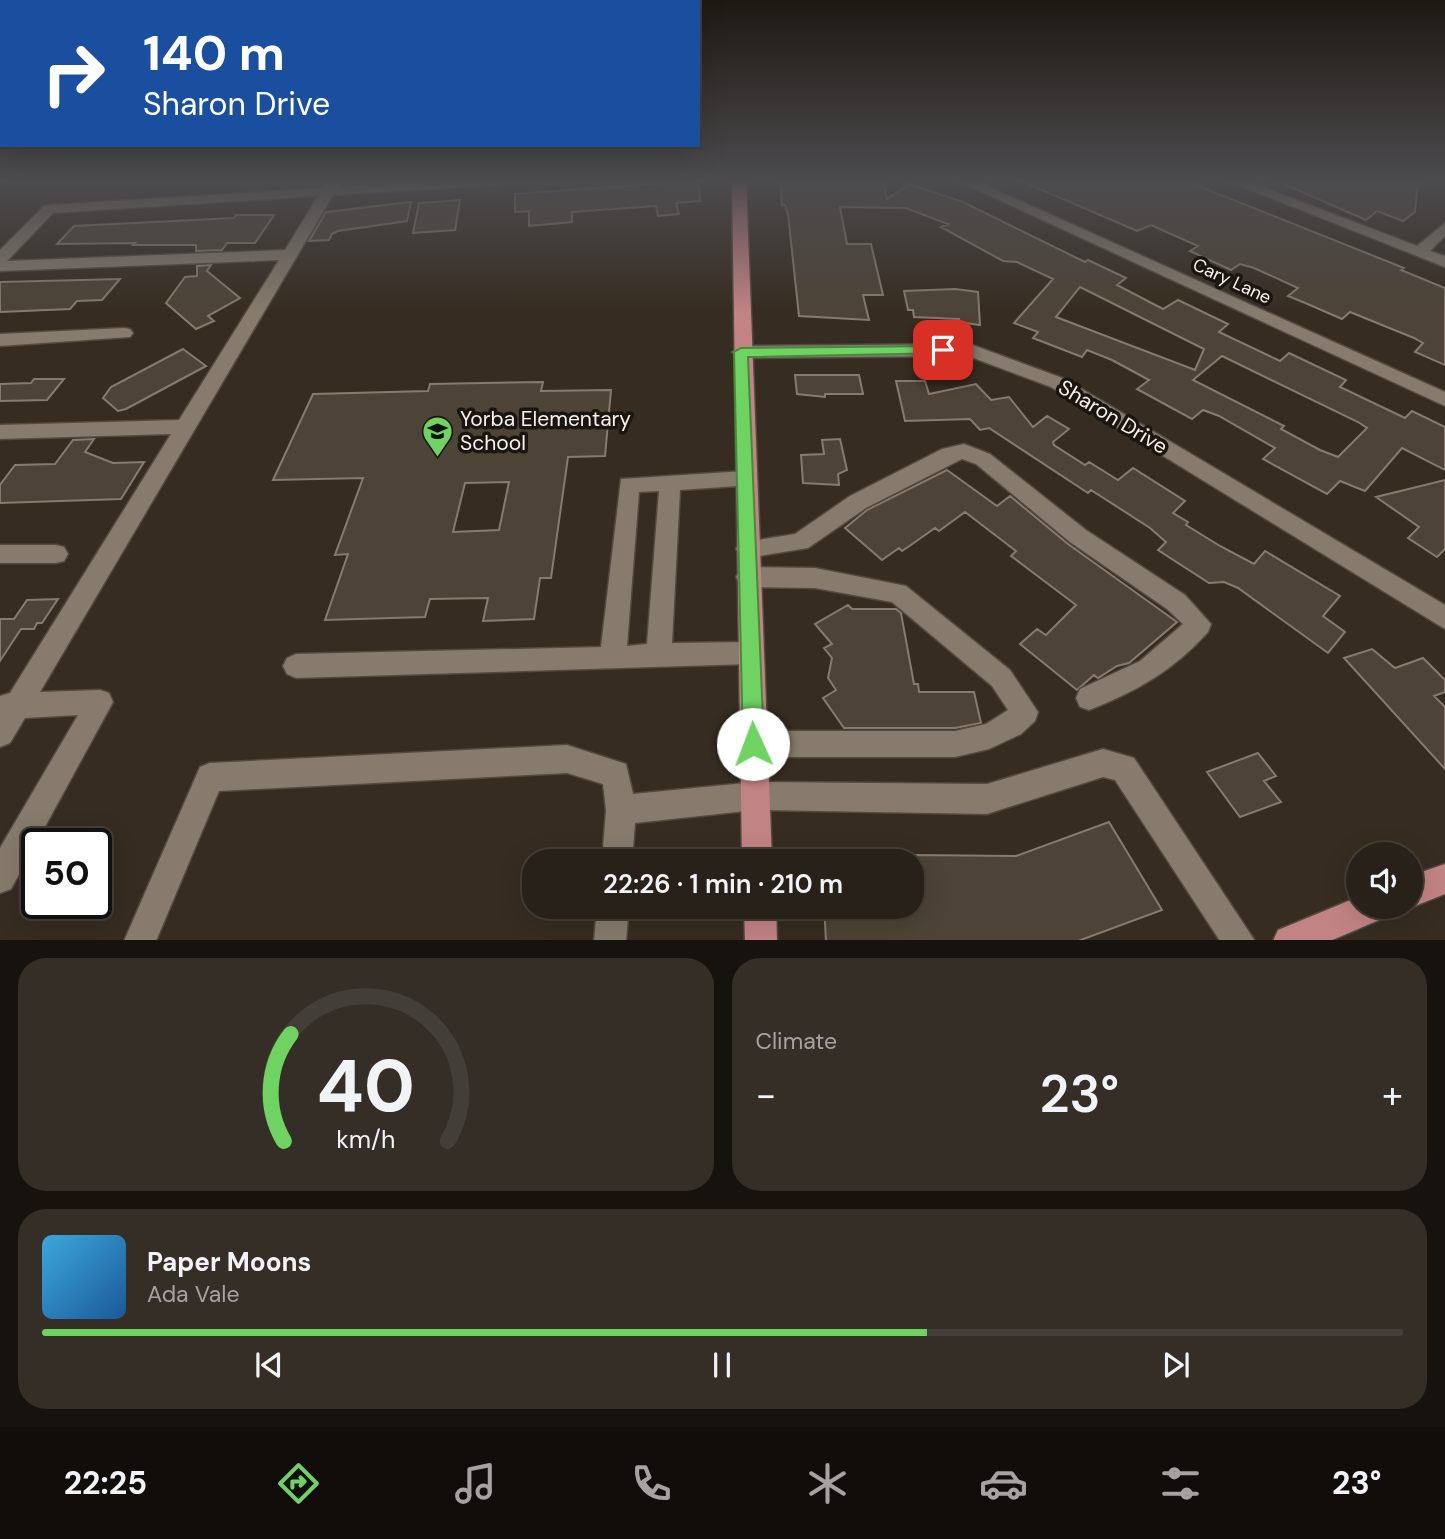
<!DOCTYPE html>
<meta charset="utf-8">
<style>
body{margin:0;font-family:"DM Sans",sans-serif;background:#342e26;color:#f1f3f6;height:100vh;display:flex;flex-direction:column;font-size:26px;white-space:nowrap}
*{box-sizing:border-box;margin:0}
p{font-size:23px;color:#a5a3a2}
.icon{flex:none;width:38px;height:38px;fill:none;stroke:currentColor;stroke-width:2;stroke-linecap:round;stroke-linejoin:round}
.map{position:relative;height:940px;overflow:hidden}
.drawer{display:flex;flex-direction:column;gap:18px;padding:18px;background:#16120e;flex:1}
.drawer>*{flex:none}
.top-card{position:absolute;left:0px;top:0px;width:700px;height:147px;box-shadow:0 7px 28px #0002,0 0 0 2px #443e38;background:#1a4fa0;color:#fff;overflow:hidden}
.buttons{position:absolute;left:1346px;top:842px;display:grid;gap:14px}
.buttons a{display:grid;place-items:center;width:77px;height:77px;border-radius:50%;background:#282119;box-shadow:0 7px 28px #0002,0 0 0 2px #443e38;font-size:35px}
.speed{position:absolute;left:21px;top:828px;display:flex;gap:14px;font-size:35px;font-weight:700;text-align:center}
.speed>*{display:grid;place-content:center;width:91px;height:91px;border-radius:50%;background:#282119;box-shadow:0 7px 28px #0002,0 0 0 2px #443e38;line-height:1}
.speed .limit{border:4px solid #111;border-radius:10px;background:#fff;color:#111}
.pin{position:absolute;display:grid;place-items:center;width:60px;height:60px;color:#fff;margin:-30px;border-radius:14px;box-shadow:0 4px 10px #0006}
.me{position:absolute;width:77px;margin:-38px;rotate:358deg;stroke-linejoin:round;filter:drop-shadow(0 0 5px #0008)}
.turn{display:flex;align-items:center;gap:24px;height:147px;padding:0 28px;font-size:32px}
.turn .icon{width:91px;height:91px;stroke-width:2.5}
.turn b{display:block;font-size:49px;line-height:60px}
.big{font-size:52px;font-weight:600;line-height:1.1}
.drawer .widget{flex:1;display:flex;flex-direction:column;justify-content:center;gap:10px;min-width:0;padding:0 24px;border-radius:28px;background:#342e26}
.drawer .dial{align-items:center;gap:0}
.dial svg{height:182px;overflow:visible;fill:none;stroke:#443e38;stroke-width:7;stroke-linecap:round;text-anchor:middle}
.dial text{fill:#f1f3f6;stroke:none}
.song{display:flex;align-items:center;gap:21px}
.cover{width:84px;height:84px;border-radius:10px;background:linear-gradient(135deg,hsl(200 70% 55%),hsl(210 70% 35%))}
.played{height:7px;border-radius:4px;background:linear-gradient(90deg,#6ed361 65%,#443e38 65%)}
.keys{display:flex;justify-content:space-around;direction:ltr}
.heat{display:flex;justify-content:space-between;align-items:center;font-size:38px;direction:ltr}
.drawer .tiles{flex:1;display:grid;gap:18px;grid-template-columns:1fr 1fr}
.widget:last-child{grid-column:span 2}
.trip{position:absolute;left:522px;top:849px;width:402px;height:70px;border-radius:28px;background:#282119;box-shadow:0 7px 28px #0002,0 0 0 2px #443e38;font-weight:600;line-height:70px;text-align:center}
.tab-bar{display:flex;height:112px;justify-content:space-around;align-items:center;background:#100d0a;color:#a5a3a2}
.tab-bar .icon{width:49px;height:49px}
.tab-bar .current{color:#6ed361}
.tab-bar b{font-size:32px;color:#f1f3f6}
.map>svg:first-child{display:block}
.building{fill:#4d4337;stroke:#867b6e;stroke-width:2;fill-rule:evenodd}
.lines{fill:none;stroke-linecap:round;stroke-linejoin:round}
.minor-casing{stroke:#524a40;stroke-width:3}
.major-casing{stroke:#524a40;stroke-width:3}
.minor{fill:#867b6d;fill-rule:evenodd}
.major{fill:#c28384;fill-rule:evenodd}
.route{fill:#6ed361;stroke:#48893f;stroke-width:2}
.labels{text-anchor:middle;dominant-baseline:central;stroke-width:7;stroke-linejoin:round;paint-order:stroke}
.far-street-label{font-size:18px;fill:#f9f2eb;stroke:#1a1510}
.street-label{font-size:21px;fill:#f9f2eb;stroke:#1a1510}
.poi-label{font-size:21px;fill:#f9f2eb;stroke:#1a1510;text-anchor:start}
</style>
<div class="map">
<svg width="1445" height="941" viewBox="0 0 1445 941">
<rect width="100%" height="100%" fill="#362c21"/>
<path class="building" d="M 694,181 L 699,183 L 700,201 L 676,203 L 679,214 L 658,216 L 656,206 L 572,212 L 572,222 L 529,226 L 529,211 L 515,212 L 515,194 Z
M 780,181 L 883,181 L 887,199 L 909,184 L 963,202 L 1085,262 L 1088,260 L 1126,278 L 1117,285 L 1163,309 L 1178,300 L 1228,324 L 1219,332 L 1280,361 L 1289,353 L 1346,380 L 1340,387 L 1405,418 L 1412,411 L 1445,427 L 1445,470 L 1402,448 L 1365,491 L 1340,481 L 1327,494 L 1263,459 L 1275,448 L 1219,416 L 1203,410 L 1192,419 L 1137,389 L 1149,380 L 1112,360 L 1087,350 L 1082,357 L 1033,338 L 1038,332 L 1014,323 L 1053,279 L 1017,262 L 1003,261 L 941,227 L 948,224 L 906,208 L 840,207 L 847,244 L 871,244 L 883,295 L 863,295 L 869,320 L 799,316 L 788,214 L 785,205 L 782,205 ZM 1080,287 L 1204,349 L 1195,370 L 1056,317 ZM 1222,356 L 1358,422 L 1367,428 L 1338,457 L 1320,450 L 1281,429 L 1284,426 L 1193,380 Z
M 1021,181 L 1186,181 L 1404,268 L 1401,270 L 1445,288 L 1445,365 L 1415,352 L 1423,343 L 1414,338 L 1350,312 L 1342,319 L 1310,305 L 1288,296 L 1298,288 L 1254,268 L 1240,264 L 1231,270 L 1190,251 L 1198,246 L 1151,225 L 1137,231 Z
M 1277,181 L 1418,181 L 1415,212 L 1403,221 L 1377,211 L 1366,220 Z
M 460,200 L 455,230 L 413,233 L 419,203 Z
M 411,202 L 407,221 L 338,231 L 332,234 L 329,240 L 309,241 L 326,212 Z
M 236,215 L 274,215 L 255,243 L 227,243 L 222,250 L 196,251 L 196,245 L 133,245 L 135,243 L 57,244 L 74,226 L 234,218 Z
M 211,265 L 207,271 L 240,298 L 208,316 L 214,321 L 196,329 L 166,303 L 185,277 L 197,276 L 197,266 Z
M 120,279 L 102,300 L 77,301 L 70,309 L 0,312 L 0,282 Z
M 955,289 L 978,292 L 980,325 L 958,322 L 959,319 L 914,317 L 913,310 L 908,310 L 904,291 Z
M 183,349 L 206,366 L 126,409 L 118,411 L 103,398 L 111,387 Z
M 795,375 L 859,375 L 863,394 L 825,394 L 825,397 L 797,394 Z
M 34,379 L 64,379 L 47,400 L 0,401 L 0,384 L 31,383 Z
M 896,381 L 925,381 L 929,394 L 976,384 L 991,400 L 1009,397 L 1033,427 L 1047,416 L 1069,429 L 1053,442 L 1054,445 L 1085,465 L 1089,462 L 1118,480 L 1133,468 L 1185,501 L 1173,513 L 1188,522 L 1186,525 L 1220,546 L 1254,564 L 1265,551 L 1340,596 L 1323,616 L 1345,632 L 1328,653 L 1238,588 L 1224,582 L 1209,583 L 1158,550 L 1166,542 L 1150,528 L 1091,490 L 1088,493 L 989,428 L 980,430 L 970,419 L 905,421 Z
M 543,382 L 541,391 L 611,390 L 605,456 L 568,457 L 551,578 L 540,578 L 534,619 L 483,621 L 488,598 L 430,599 L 425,617 L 325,620 L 348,554 L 335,555 L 363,478 L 273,480 L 313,394 L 428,391 L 430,384 ZM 509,482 L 499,530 L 453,532 L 465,483 Z
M 94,439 L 85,452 L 113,463 L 144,462 L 121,499 L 0,503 L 0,485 L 15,465 L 55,464 L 73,440 Z
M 840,439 L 847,470 L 838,474 L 839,485 L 803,483 L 801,455 L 824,454 L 822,440 Z
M 947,470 L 997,506 L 1010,496 L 1068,544 L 1177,622 L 1129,663 L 1117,666 L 1098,678 L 1094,675 L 1077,690 L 1020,644 L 1037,629 L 1046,635 L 1076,605 L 1011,556 L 1016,551 L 965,512 L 939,531 L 935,528 L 908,547 L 902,551 L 899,548 L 882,560 L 845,528 L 867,510 Z
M 1445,480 L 1445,549 L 1437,557 L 1408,538 L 1419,527 L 1376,497 Z
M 58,599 L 42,623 L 37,623 L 34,629 L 21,629 L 0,661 L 0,619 L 14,619 L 27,600 Z
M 848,605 L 852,609 L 896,609 L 901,613 L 914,684 L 918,684 L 919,692 L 974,692 L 981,723 L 955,728 L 844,728 L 823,698 L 836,690 L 828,678 L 832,658 L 824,648 L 832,644 L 815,624 Z
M 1372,649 L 1395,668 L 1423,658 L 1445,680 L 1445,692 L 1434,696 L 1445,707 L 1445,769 L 1344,658 Z
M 1258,753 L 1276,776 L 1264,781 L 1281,802 L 1240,817 L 1207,772 Z
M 1109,822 L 1162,910 L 1078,941 L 826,941 L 824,906 L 912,906 L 912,855 L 1016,856 Z"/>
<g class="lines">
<defs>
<path id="minor" d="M 328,181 L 342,181 L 339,187 L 436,181 L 504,181 L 497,185 L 333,195 L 40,692 L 100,690 L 109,693 L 113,702 L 11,889 L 0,893 L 0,848 L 78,715 L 25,718 L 10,743 L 0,747 L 0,696 L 10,693 L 171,434 L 0,439 L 0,425 L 179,420 L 279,260 L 0,271 L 0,250 L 44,206 L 49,205 L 324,188 ZM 318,196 L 285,250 L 7,261 L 53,213 Z
M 958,181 L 976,181 L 1445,392 L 1445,406 Z
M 1228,181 L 1247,181 L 1417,246 L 1445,223 L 1445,236 L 1430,251 L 1445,256 L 1445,267 Z
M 124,328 L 130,329 L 133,333 L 130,337 L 0,346 L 0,334 Z
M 970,344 L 1065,379 L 1445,605 L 1445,629 L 1051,387 L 968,356 L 741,358 L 732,352 L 741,346 Z
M 964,444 L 990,454 L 1086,530 L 1185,595 L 1211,624 L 1208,632 C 1174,670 1136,692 1089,710 L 1080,707 L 1076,698 L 1080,689 L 1140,661 L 1183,624 L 1167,609 L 1070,542 L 976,464 L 962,459 L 866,508 L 808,548 L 747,558 L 739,555 L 736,549 L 739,543 L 795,534 L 850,496 L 942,449 Z
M 745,471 L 753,473 L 756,479 L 753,485 L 680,490 L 672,643 L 750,642 L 759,645 L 763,653 L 759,661 L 750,664 L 296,678 L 287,674 L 283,666 L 287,658 L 296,654 L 601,647 L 621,479 ZM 659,491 L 647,644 L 627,646 L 639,492 Z
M 0,545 L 56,545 L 64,547 L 68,554 L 64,561 L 56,563 L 0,563 Z
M 748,567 L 815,568 L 906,586 L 1010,670 L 1038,712 L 1035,721 L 1021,734 L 989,749 L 955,757 L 753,757 L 743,753 L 739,744 L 743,735 L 753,731 L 955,731 L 986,724 L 1008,710 L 992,686 L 892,602 L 815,588 L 748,587 L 740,584 L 736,577 L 740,570 Z
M 567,745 L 626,764 L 633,794 L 755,782 L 987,784 L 1103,749 L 1134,758 L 1255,941 L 1220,941 L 1115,780 L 1103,777 L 987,814 L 755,810 L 635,823 L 632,861 L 602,861 L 606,810 L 603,784 L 567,773 L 219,791 L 156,941 L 124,941 L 200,767 L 210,763 Z
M 597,906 L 629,906 L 626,941 L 594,941 Z"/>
<path id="major" d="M 732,181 L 746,181 L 772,861 L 742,861 Z
M 1445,864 L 1445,894 L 1410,908 L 1407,906 L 1410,906 L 1410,876 Z
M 1358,897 L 1358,906 L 1391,906 L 1386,917 L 1330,941 L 1273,941 L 1278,930 Z
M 744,906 L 776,906 L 777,941 L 745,941 Z"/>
</defs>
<use href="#minor" class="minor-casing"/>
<use href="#major" class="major-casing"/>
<use href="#minor" class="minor"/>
<use href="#major" class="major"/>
</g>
<linearGradient id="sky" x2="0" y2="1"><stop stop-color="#1e1812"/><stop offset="0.58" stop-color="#4c4b4e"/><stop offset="1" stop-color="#4c4b4e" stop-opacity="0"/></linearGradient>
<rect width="1445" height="312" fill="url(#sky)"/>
<path class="route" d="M 943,346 L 949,350 L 947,353 L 748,357 L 764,744 L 760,751 L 753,754 L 746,751 L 743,744 L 734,352 L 741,348 Z"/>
<defs>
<symbol id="school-pin" viewBox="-11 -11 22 30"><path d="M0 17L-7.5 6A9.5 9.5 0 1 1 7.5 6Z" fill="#6ed361" stroke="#1a1510"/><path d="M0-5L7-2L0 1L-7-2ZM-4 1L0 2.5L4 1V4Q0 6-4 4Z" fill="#111"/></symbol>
</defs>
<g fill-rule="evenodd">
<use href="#school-pin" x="420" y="414" width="35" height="47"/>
</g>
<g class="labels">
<g class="far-street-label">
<text transform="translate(1232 281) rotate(25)">Cary Lane</text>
</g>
<g class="street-label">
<text transform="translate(1113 417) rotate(31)">Sharon Drive</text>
</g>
<g class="poi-label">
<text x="460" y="419">Yorba Elementary<tspan x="460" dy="24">School</tspan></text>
</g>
</g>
</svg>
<div class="buttons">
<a><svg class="icon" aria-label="sound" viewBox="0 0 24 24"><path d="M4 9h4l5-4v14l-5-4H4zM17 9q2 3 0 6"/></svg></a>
</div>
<div class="speed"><div class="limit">50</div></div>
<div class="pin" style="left:943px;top:350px;background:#d93025"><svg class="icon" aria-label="arrive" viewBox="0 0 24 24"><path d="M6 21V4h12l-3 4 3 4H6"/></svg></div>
<svg class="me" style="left:753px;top:744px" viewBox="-20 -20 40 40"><circle r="19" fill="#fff"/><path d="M0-13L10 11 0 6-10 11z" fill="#6ed361"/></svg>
<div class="trip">22:26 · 1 min · 210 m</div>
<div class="top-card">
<div class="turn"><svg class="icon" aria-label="right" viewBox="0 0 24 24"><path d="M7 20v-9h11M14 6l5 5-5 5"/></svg><div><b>140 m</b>Sharon Drive</div></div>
</div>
</div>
<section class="drawer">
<div class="tiles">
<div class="widget dial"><svg viewBox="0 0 100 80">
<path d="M14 69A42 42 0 1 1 86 69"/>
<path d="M14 69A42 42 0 0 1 17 22" stroke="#6ed361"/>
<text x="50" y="56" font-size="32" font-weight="700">40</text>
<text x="50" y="72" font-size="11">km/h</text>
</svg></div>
<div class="widget"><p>Climate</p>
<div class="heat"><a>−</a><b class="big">23°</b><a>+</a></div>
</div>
<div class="widget">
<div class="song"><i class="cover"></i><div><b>Paper Moons</b><p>Ada Vale</p></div></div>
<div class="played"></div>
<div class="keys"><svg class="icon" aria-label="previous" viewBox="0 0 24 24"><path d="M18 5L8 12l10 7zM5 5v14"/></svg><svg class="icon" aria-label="pause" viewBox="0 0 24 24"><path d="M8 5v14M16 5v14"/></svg><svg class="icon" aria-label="next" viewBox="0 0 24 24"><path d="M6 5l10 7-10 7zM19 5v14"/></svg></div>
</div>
</div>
</section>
<nav class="tab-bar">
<b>22:25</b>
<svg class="icon current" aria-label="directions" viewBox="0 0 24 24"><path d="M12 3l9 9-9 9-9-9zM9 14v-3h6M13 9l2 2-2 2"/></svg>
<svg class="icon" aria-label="music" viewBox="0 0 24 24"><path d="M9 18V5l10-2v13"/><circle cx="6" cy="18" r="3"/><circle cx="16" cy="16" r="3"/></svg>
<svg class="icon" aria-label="phone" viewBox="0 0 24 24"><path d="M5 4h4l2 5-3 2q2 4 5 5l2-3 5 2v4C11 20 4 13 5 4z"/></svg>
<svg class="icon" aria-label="climate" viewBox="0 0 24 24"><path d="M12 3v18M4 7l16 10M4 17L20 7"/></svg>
<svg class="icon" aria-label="car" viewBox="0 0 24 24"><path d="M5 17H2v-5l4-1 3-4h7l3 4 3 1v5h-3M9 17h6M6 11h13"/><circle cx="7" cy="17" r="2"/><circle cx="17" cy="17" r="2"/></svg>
<svg class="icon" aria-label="filters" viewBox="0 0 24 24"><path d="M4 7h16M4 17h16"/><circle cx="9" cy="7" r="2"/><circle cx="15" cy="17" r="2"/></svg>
<b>23°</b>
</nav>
